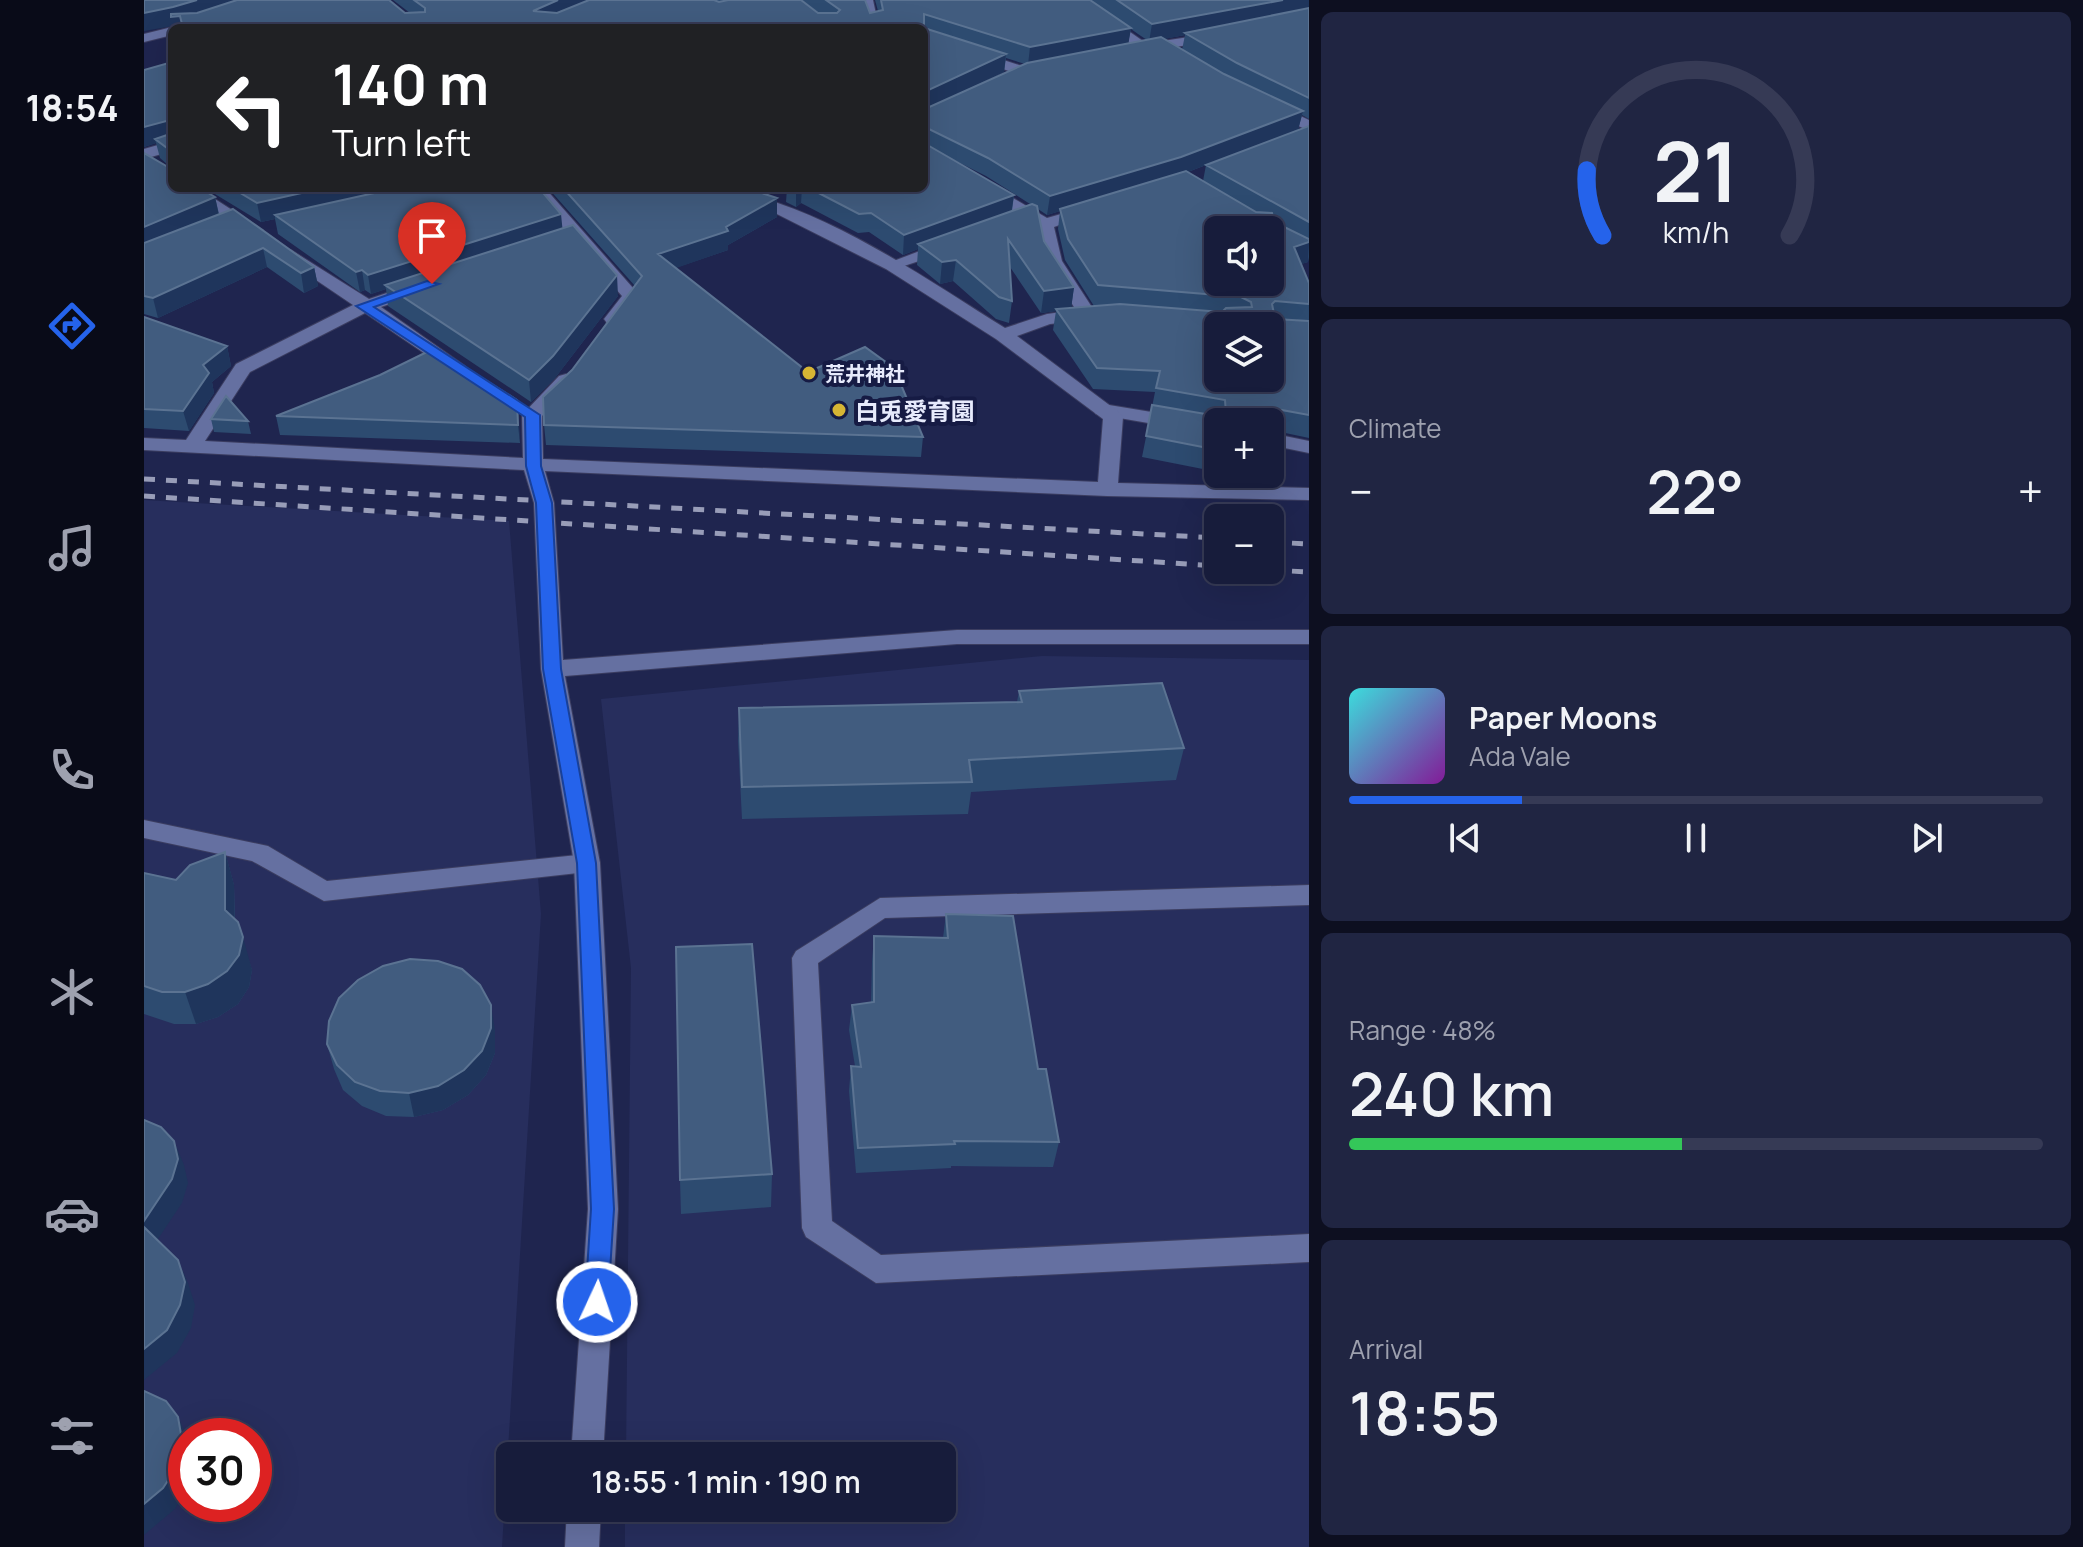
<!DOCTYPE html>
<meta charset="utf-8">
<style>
body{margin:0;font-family:Manrope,"Noto Sans JP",sans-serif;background:#202542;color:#f1f3f6;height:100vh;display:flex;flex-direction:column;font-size:30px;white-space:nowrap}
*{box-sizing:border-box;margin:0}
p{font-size:26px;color:#9ea1af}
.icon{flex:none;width:44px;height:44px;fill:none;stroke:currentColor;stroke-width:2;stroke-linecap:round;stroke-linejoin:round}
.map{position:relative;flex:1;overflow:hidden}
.panel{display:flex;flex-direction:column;gap:12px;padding:12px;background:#0d0f20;width:774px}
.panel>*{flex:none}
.guide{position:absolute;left:24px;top:24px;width:760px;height:168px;border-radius:12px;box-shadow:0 8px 32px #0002,0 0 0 2px #363a55;background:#202124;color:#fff;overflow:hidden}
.buttons{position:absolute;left:1060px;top:216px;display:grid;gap:16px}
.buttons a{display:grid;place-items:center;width:80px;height:80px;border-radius:12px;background:#171c3b;box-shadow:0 8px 32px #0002,0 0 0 2px #363a55;font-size:40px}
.speed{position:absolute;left:24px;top:1418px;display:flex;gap:16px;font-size:40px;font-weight:700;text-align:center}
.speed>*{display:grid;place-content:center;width:104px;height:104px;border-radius:50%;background:#171c3b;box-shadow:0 8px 32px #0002,0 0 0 2px #363a55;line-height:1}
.speed .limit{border:12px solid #d22;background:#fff;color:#111}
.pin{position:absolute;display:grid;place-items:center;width:68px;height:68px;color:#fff;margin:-82px -34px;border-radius:50% 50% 50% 0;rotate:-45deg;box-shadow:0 0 8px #0007}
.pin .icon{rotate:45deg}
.me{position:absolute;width:88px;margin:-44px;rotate:3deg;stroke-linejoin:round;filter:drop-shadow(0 0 6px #0008)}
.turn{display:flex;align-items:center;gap:28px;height:168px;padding:0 32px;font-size:36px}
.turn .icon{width:104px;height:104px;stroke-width:2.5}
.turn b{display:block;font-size:56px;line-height:68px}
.big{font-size:60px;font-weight:600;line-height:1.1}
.panel .card{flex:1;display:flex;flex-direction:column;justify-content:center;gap:12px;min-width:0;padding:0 28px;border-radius:12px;background:#202542}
.panel .dial{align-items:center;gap:0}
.dial svg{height:208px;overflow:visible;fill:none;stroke:#363a55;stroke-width:7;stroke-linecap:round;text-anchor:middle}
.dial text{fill:#f1f3f6;stroke:none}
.song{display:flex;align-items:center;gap:24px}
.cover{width:96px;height:96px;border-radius:12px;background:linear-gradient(135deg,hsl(180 70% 55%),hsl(290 70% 35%))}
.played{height:8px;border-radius:4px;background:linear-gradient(90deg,#2563eb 25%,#363a55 25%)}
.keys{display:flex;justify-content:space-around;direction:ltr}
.heat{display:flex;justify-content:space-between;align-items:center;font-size:44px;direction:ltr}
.charge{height:12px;border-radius:6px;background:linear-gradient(90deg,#34c759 48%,#363a55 0)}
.trip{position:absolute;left:352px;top:1442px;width:460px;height:80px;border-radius:12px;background:#171c3b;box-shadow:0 8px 32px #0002,0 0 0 2px #363a55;font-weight:600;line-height:80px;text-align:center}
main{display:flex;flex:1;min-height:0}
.tab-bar{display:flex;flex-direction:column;width:144px;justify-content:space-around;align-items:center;background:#090b18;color:#9ea1af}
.tab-bar .icon{width:56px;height:56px}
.tab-bar .current{color:#2563eb}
.tab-bar b{font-size:36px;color:#f1f3f6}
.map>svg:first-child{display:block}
.built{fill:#272e5d;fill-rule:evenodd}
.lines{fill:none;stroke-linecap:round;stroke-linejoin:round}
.lane-casing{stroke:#3b3d60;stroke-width:2}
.street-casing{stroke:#3b3d60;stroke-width:2}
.lane{fill:#6570a1;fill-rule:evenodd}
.street{fill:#6570a1;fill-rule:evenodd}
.rail{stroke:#989db8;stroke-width:5;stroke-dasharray:11 11;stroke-linecap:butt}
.wall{fill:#2d4b70;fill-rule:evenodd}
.shaded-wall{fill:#1f355c}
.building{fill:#415c7f;stroke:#5b7392;stroke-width:2;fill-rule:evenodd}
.route{fill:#2563eb;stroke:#184099;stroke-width:2}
.poi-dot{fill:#d6b534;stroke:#161b44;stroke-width:3}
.labels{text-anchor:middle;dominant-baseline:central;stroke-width:8;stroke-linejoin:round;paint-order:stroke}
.far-poi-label{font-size:20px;font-weight:bold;fill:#e7ebfc;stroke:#161b44;text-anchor:start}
.poi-label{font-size:24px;font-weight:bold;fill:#e7ebfc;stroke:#161b44;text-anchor:start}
</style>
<main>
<nav class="tab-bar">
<b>18:54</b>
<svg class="icon current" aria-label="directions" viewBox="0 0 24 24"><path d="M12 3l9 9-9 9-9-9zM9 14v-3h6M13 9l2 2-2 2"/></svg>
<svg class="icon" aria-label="music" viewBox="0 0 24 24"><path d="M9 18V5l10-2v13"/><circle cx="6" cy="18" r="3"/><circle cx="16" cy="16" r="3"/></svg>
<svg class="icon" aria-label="phone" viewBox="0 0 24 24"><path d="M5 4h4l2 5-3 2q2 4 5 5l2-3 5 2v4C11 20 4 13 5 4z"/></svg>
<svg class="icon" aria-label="climate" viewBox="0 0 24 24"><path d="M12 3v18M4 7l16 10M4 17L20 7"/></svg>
<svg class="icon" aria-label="car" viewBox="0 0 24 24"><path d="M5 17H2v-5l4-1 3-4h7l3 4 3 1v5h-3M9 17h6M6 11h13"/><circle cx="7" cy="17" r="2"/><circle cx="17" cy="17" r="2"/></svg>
<svg class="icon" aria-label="filters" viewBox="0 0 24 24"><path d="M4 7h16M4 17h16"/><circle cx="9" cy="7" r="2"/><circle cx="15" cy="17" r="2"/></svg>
</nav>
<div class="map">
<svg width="1165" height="1547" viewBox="0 0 1165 1547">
<rect width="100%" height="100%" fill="#1f254f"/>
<path class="built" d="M 0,500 L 365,521 L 397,914 L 358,1547 L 0,1547 ZM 42,1436 L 110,1436 L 110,1504 L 42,1504 Z
M 898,656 L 1165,660 L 1165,1547 L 481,1547 L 481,1508 L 798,1508 L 798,1456 L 482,1456 L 487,968 L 457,699 Z"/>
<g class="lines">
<defs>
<path id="lane" d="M 923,0 L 940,0 L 1009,48 L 997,51 Z
M 802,241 L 808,242 L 808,250 L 748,270 L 739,265 Z
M 959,404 L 1074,423 L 1074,435 L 952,414 L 949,410 Z
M 1126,433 L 1165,441 L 1165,453 L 1126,445 Z
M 0,820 L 124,846 L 183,881 L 443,854 L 452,856 L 456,863 L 452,870 L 443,872 L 180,901 L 108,861 L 0,838 Z
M 1165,885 L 1165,905 L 741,918 L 674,963 L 688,1221 L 737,1255 L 1165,1234 L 1165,1262 L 732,1283 L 662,1237 L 658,1228 L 648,958 L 652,951 L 736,898 Z"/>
<path id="street" d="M 715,0 L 729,0 L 735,28 L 725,28 Z
M 28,27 L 33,28 L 28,28 L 28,35 L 0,42 L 0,34 Z
M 1072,33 L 1079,37 L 1077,40 L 998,52 L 991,48 L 998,44 Z
M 780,34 L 887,69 L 890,72 L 877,75 L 780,43 Z
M 1123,105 L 1133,105 L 1165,120 L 1165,131 L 1123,111 Z
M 28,141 L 28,151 L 0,159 L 0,149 Z
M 840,181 L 903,218 L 945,206 L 953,211 L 910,227 L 918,261 L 953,315 L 944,320 L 906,324 L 873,336 L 976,413 L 979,417 L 974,483 L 1165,488 L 1165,500 L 963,496 L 401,471 L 410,503 L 419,660 L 813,630 L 1165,630 L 1165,644 L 813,644 L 421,676 L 456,863 L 474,1209 L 459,1456 L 427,1456 L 444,1209 L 430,863 L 397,669 L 390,503 L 380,470 L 0,450 L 0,438 L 42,440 L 92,364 L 209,305 L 141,259 L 141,251 L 147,250 L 225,299 L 269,284 L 281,284 L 281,292 L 237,307 L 321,366 L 319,370 L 305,370 L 221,313 L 106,372 L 61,441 L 379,458 L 378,415 L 415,376 L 422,374 L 431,380 L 398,416 L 399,459 L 954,482 L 959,419 L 852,339 L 742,269 L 617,206 L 555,188 C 654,188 777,276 861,328 L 903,314 L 932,310 L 900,261 L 893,226 L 834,190 L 832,186 Z
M 35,188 L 54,188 L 119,230 L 116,234 L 104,234 Z
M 384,188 L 401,188 L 496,296 L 475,323 L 463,323 L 460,319 L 478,296 Z
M 423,1508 L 457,1508 L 455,1547 L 421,1547 Z"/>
</defs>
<use href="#lane" class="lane-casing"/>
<use href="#street" class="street-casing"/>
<use href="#lane" class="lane"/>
<use href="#street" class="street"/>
<path class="rail" d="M 0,479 L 1074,538
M 0,496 L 1074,566
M 1126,542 L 1165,544
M 1126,570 L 1165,572"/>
</g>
<path class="wall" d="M 0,0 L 261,13 L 266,13 L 249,0 L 657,0 L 675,13 L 658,0 L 721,0 L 726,13 L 734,11 L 731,0 L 1165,0 L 1165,119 L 1158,115 L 1154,130 L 1165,126 L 1165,257 L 1164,262 L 1157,264 L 1165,283 L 1165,438 L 1127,430 L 1126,431 L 1126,422 L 1074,422 L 1074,472 L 998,457 L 1011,392 L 949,389 L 909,330 L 912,311 L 897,313 L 866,267 L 868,301 L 865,323 L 852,319 L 809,281 L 796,284 L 773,265 L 774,249 L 759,255 L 725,232 L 714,233 L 657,203 L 652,207 L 642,202 L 643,188 L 780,188 L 29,26 ZM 987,29 L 994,34 L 1003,40 L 984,43 ZM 1041,35 L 1038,50 L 1019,39 ZM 862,58 L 881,64 L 822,90 L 860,72 ZM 808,159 L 842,176 L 886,204 L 868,211 L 870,195 ZM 1062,165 L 1059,181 L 1044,172 ZM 894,209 L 903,215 L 916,211 L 914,229 L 921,260 L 950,306 L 927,308 L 930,287 L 900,241 Z
M 28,62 L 28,188 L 71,197 L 75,214 L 170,267 L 174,286 L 160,293 L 123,267 L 14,318 L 0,314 L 0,153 L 24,167 L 24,165 L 16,158 L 12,143 L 0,147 L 0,70 Z
M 61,188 L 395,188 L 418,229 L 474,296 L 411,378 L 387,402 L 244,306 L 242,289 L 227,294 L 221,290 L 216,292 L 134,234 L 131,219 L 117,222 Z
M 404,188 L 632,188 L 621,194 L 633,217 L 584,245 L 584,250 L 531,268 L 664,372 L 779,437 L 777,457 L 402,445 L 400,425 L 428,370 L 491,286 Z
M 0,317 L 83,346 L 87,366 L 68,382 L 70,393 L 45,431 L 0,428 Z
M 373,400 L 376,443 L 136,435 L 132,416 Z
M 67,419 L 104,421 L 107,434 L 70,432 Z
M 875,691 L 1040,748 L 1032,780 L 827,792 L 824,814 L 598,819 L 594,741 L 595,708 L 873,702 Z
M 81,852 L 90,885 L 91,919 L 108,970 L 105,987 L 94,1004 L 74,1017 L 52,1024 L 30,1024 L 0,1014 L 0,873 L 32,880 Z
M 802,914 L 894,1069 L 915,1142 L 909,1167 L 807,1166 L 807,1168 L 712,1173 L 705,1091 L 707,1066 L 711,1066 L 705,1030 L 708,1005 L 727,1002 L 728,961 L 730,936 L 799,938 Z
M 351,1030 L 351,1053 L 342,1075 L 324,1095 L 299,1110 L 270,1117 L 242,1116 L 218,1106 L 199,1090 L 190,1069 L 183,1044 Z
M 628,1174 L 627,1207 L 537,1214 L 536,1180 Z"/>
<path class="shaded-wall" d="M 53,0 L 113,0 L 38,28 L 30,28 L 29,26 L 0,31 L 0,13 Z
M 414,0 L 454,0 L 391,28 L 389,11 Z
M 1139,0 L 1165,0 L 1165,12 L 1041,33 L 1041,35 L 1005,42 L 1008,24 Z
M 987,28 L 984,46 L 884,65 L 886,47 Z
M 862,54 L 860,72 L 780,110 L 780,92 Z
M 1159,111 L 1154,130 L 1033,176 L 903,215 L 906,196 Z
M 26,120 L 28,139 L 11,139 L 12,143 L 0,147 L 0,127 Z
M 180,188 L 268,188 L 131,215 L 131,219 L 117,222 L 113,203 Z
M 621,188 L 632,188 L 621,194 Z
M 652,188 L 658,188 L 657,203 L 652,207 Z
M 870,195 L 867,214 L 774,244 L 774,249 L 759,255 L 760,235 Z
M 71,197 L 75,216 L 0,248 L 0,227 Z
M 633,198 L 633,217 L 584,245 L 584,250 L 515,274 L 514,254 L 582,227 Z
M 417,214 L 419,234 L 241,285 L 242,289 L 227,294 L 224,275 Z
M 1165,242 L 1164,262 L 1145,268 L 1150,247 Z
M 119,248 L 123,267 L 14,318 L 9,298 Z
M 812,260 L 809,281 L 796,284 L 798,262 Z
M 170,267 L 174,286 L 160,293 L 157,273 Z
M 218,270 L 221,290 L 216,292 L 212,272 Z
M 473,275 L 474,296 L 411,378 L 387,402 L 385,380 Z
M 930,287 L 927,309 L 912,309 L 912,311 L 897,313 L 900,291 Z
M 83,346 L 87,366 L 68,382 L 70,393 L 45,431 L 39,411 L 59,365 Z
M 373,400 L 375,419 L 376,443 L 374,425 Z
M 81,852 L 90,885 L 91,942 L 81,910 Z
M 99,937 L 108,970 L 105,987 L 94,1004 L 74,1017 L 52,1024 L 41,992 Z
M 347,1005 L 351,1030 L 351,1053 L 342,1075 L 324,1095 L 299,1110 L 270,1117 L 265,1093 Z
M 30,1141 L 40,1165 L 44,1183 L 38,1203 L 8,1248 L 0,1231 L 0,1221 Z
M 34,1260 L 44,1283 L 51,1305 L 47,1328 L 33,1353 L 0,1380 L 0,1349 Z
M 34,1417 L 43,1436 L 42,1491 L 31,1509 L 0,1535 L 0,1504 Z"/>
<path class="building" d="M 0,0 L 53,0 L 29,7 L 0,13 Z
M 93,0 L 245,0 L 261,13 L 281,12 L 281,8 L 270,0 L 414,0 L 389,11 L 413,13 L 445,0 L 570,0 L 575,2 L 584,0 L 657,0 L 674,13 L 693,13 L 696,10 L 682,0 L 721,0 L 726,13 L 739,10 L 737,0 L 946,0 L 987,28 L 886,47 L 780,14 L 780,28 L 862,54 L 780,92 L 781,109 L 883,63 L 1017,37 L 1080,74 L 1159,111 L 1037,157 L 906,196 L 844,158 L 781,127 L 780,143 L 780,28 L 39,28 L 36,16 L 27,17 L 27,14 L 53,13 Z
M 973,0 L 1139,0 L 1008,24 Z
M 1165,8 L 1165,98 L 1093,63 L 1041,33 Z
M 28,62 L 28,188 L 56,188 L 71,197 L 0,227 L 0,153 L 24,167 L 27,151 L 11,139 L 26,134 L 26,120 L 0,127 L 0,70 Z
M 1165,126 L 1165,222 L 1062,165 Z
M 780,143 L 870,195 L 760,235 L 727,213 L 715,214 L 665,188 L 780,188 Z
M 1042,171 L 1112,212 L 1128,213 L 1130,222 L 1165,239 L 1165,242 L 1150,247 L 1165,283 L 1165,304 L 1131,301 L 1128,304 L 1131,319 L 1165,321 L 1165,415 L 1132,409 L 1129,416 L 1120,415 L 1120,422 L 1074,422 L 1074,450 L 1002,436 L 1008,405 L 1079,417 L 1082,414 L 1081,400 L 1012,388 L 1016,371 L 953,368 L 912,309 L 976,304 L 1078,312 L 1082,308 L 1108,307 L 1107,302 L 1097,297 L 954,285 L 924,239 L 916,209 ZM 1074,230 L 1126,230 L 1126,282 L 1074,282 ZM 1074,326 L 1126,326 L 1126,378 L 1074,378 Z
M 88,188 L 180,188 L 113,203 Z
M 253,188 L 395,188 L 417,214 L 224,275 L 218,270 L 212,272 L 131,215 Z
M 419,188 L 602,188 L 633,198 L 582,227 L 584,231 L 514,254 L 664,372 L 721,347 L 750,368 L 779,437 L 400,425 L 399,397 L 428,370 L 498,276 Z
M 888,204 L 893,206 L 900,241 L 930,287 L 900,291 L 864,239 L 868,301 L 855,297 L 812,260 L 798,262 L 774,244 Z
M 89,209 L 170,267 L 157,273 L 119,248 L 9,298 L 0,296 L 0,243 Z
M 429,225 L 473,275 L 409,356 L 385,380 L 241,285 Z
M 0,317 L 83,346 L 59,365 L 65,373 L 39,411 L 0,409 Z
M 291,348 L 373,400 L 374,425 L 132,416 L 236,375 Z
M 82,396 L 104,421 L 67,419 Z
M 1018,683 L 1040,748 L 825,760 L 828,782 L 598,787 L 595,708 L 878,702 L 875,691 Z
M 81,852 L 81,910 L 94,922 L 99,937 L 95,955 L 83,971 L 64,984 L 41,992 L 18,992 L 0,986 L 0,873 L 32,880 L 46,865 Z
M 802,914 L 869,916 L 894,1069 L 902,1069 L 915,1142 L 810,1141 L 811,1144 L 714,1148 L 707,1066 L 717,1067 L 708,1005 L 730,1002 L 730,936 L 804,938 Z
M 608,944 L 628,1174 L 536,1180 L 532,947 Z
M 266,959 L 294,961 L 318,969 L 336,985 L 347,1005 L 347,1028 L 338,1051 L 320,1070 L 294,1086 L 265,1093 L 236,1091 L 211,1082 L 193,1065 L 183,1044 L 185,1021 L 195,998 L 214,980 L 239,966 Z
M 0,1120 L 17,1127 L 30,1141 L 34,1159 L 28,1179 L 0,1221 Z
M 0,1227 L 34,1260 L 41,1282 L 36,1305 L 23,1330 L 0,1349 Z
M 0,1391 L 22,1401 L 34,1417 L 38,1440 L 34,1465 L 19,1488 L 0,1504 Z"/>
<path class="route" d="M 283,281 L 295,284 L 230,307 L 396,415 L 397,466 L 408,503 L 417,669 L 452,863 L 470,1209 L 464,1302 L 461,1309 L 453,1312 L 445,1309 L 441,1302 L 447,1209 L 433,863 L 399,669 L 392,503 L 382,466 L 381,417 L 212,306 Z"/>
<g class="poi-dot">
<circle cx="665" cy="373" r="8"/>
<circle cx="695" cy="410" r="8"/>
</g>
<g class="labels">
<g class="far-poi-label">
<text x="681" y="373">荒井神社</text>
</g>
<g class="poi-label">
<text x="711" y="410">白兎愛育園</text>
</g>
</g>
</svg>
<div class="buttons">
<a><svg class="icon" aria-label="sound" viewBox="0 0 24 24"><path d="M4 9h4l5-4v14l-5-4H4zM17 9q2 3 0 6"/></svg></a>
<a><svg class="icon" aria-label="layers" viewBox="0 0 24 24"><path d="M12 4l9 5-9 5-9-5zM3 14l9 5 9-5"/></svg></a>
<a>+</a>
<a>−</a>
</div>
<div class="speed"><div class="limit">30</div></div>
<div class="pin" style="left:288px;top:284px;background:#d93025"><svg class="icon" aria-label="arrive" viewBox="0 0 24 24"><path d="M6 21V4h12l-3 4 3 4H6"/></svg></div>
<svg class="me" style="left:453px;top:1302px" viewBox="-20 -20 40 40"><circle r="17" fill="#2563eb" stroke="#fff" stroke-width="3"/><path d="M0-11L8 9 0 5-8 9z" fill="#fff"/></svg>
<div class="trip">18:55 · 1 min · 190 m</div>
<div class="guide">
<div class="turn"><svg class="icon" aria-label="left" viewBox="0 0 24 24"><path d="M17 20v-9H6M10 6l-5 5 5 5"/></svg><div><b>140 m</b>Turn left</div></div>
</div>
</div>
<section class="panel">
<div class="card dial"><svg viewBox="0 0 100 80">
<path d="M14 69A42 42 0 1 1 86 69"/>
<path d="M14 69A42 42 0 0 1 8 44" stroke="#2563eb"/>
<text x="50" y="56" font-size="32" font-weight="700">21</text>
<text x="50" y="72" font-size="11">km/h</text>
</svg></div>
<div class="card"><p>Climate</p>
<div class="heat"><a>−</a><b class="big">22°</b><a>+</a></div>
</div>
<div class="card">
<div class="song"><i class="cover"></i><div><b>Paper Moons</b><p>Ada Vale</p></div></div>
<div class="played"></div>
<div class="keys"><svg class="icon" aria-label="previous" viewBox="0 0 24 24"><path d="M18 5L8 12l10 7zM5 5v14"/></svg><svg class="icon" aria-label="pause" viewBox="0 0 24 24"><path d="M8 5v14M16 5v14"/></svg><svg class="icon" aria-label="next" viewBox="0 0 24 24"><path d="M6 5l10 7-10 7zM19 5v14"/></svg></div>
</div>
<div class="card"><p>Range · 48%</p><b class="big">240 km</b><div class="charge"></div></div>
<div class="card"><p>Arrival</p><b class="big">18:55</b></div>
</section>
</main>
